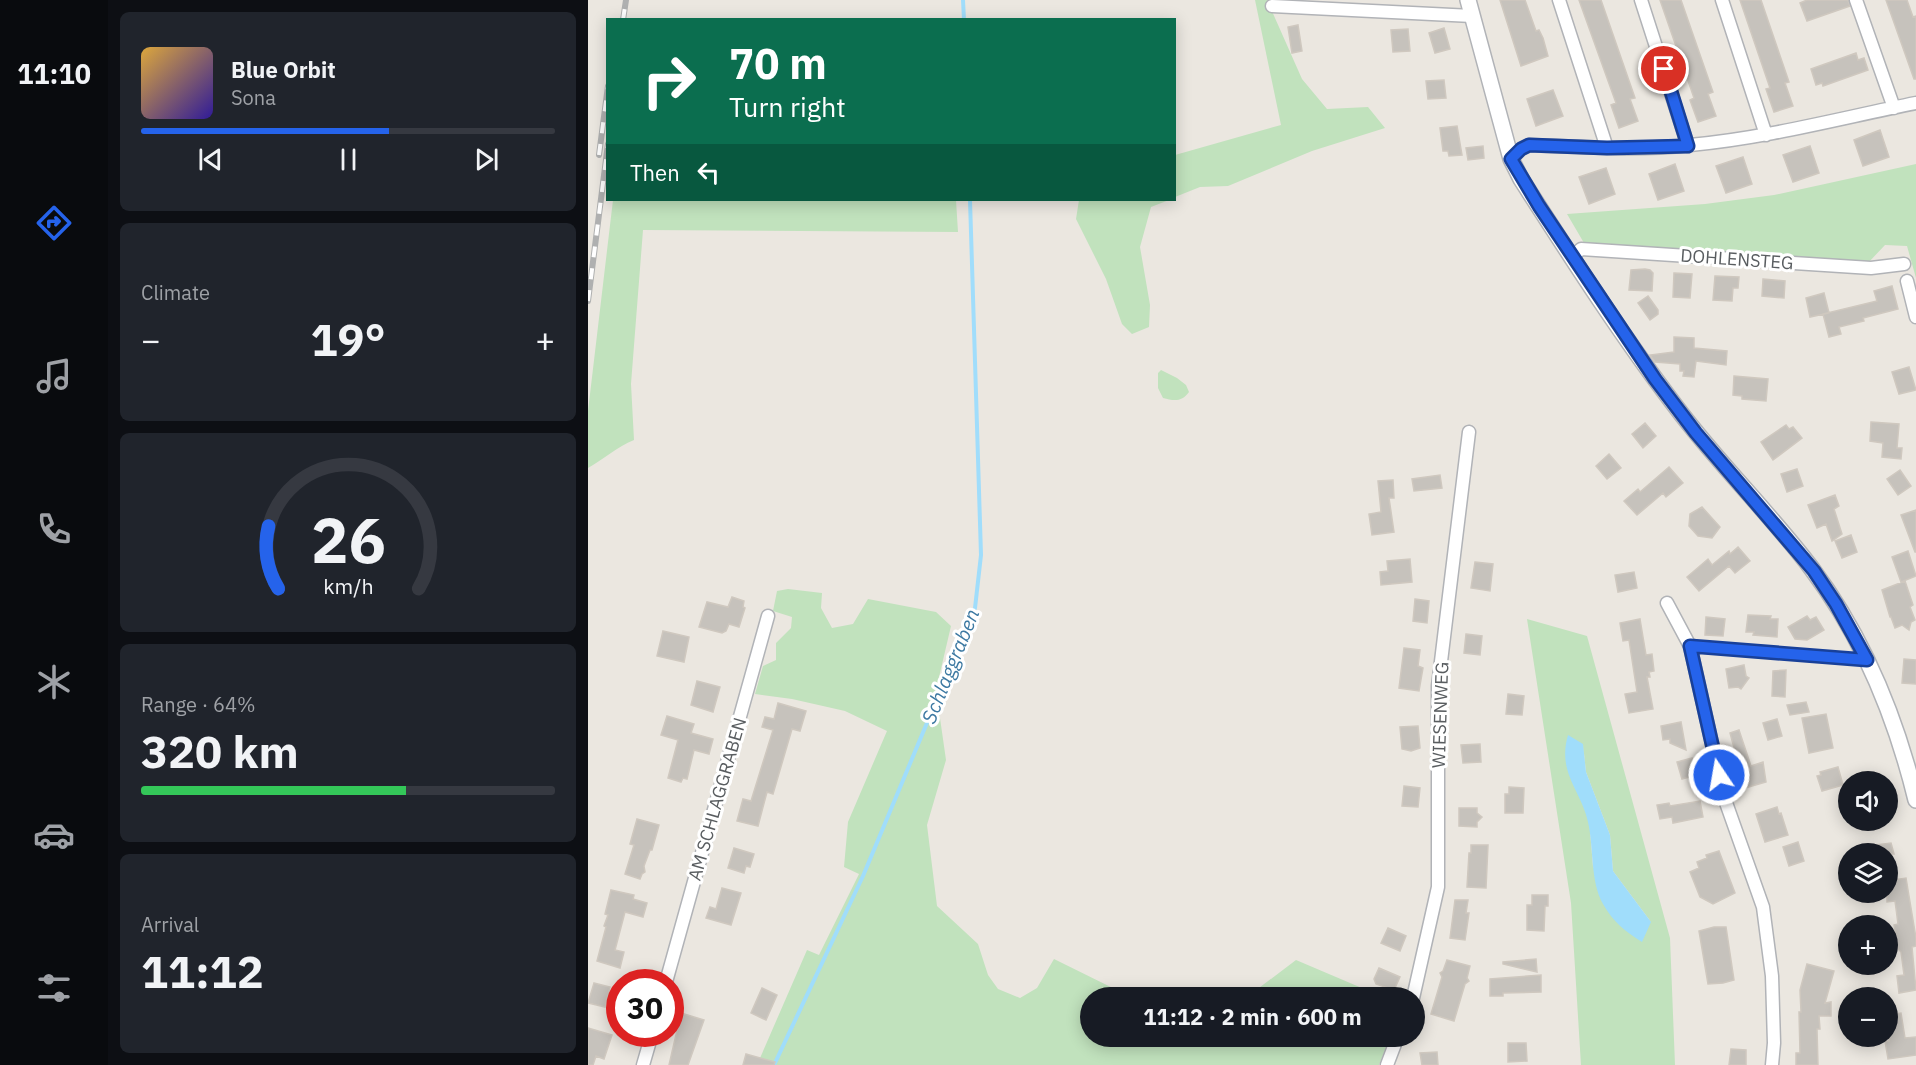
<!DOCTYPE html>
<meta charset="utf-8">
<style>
body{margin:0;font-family:"IBM Plex Sans",sans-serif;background:#20242c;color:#f1f3f6;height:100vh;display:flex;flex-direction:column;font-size:22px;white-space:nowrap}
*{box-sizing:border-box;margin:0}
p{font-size:20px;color:#9ea1a6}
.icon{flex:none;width:33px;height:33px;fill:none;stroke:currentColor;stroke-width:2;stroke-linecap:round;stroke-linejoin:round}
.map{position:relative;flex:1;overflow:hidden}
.sheet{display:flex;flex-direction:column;gap:12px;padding:12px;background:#0d0f14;width:480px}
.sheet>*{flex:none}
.banner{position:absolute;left:18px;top:18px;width:570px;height:183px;border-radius:0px;box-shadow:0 3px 15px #0003;background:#0b6e4f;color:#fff;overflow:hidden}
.tools{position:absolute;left:1250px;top:771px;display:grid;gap:12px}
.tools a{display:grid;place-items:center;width:60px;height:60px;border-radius:50%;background:#171b24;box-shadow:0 3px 15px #0003;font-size:30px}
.speed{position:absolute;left:18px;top:969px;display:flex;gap:12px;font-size:30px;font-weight:700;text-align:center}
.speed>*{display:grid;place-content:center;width:78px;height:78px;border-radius:50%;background:#171b24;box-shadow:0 3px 15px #0003;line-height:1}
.speed .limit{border:9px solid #d22;background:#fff;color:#111}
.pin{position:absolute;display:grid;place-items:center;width:51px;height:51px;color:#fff;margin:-26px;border:3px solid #fff;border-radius:50%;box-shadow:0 2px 6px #0007}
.me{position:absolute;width:66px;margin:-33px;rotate:348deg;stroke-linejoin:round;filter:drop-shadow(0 0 4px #0008)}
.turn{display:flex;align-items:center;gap:21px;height:126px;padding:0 24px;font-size:27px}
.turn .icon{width:78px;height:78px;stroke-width:2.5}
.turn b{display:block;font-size:42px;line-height:51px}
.then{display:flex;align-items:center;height:57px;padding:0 24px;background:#0003;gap:12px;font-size:22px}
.big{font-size:45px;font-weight:800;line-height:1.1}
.sheet .tile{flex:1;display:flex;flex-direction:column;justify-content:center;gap:9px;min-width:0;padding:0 21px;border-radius:9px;background:#20242c}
.sheet .dial{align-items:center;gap:0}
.dial svg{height:156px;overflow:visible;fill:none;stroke:#363941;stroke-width:7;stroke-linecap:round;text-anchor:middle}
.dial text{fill:#f1f3f6;stroke:none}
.song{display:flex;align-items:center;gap:18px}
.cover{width:72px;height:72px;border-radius:9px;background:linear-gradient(135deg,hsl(40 70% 55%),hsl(250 70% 35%))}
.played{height:6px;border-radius:3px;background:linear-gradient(90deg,#2563eb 60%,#363941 60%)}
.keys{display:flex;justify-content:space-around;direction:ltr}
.heat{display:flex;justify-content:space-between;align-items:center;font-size:33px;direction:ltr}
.charge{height:9px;border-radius:4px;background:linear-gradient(90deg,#34c759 64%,#363941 0)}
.trip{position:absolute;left:492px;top:987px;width:345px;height:60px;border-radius:30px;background:#171b24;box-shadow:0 3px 15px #0003;font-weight:800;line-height:60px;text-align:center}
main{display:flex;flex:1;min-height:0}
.tab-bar{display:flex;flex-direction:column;width:108px;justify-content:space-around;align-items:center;background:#090b0e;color:#9ea1a6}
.tab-bar .icon{width:42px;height:42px}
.tab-bar .current{color:#2563eb}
.tab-bar b{font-size:27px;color:#f1f3f6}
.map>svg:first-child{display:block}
.green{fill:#c1e2bd;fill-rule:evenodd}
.water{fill:#a0ddfb}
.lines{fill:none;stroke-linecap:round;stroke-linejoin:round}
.stream{stroke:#a0ddfb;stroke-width:4}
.building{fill:#c6c2bc;stroke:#cfc8bf;stroke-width:1.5}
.service-casing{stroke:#b1b3b7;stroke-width:9}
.minor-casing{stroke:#b1b3b7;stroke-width:15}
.tertiary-casing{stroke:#b1b3b7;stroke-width:18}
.service{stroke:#fff;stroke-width:6}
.minor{stroke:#fff;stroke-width:12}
.tertiary{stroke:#fff;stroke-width:15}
.rail-casing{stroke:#afb0b0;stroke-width:6}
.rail{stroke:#fff;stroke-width:4;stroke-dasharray:11;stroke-linecap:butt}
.route-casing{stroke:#184099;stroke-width:15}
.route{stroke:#2563eb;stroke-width:10}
.labels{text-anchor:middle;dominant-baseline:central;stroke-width:6;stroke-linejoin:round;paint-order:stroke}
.street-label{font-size:18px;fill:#595d60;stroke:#fff}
.water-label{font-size:20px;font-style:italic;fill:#3d79a2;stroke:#fff}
</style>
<main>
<nav class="tab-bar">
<b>11:10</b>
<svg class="icon current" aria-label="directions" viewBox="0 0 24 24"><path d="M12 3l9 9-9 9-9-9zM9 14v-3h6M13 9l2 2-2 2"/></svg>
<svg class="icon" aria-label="music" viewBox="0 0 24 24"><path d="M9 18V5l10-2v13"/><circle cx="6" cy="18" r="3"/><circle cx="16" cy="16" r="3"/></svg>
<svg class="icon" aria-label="phone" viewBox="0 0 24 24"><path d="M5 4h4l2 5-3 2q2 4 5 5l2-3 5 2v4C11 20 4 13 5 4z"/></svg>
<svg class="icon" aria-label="climate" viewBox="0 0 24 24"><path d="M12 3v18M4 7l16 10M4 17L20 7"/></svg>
<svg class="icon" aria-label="car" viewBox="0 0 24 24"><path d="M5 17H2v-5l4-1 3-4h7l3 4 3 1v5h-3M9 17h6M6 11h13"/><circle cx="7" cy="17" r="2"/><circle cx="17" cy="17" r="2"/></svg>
<svg class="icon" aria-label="filters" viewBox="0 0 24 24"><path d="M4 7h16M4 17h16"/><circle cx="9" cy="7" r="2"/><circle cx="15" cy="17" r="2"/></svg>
</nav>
<section class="sheet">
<div class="tile">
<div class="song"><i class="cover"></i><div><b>Blue Orbit</b><p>Sona</p></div></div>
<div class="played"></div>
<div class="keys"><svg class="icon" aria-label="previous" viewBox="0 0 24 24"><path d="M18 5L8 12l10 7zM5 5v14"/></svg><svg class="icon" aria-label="pause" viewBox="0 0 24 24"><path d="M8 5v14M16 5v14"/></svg><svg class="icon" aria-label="next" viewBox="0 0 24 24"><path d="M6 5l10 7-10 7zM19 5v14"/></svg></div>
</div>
<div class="tile"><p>Climate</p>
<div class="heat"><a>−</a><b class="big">19°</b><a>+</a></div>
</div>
<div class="tile dial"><svg viewBox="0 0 100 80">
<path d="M14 69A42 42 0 1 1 86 69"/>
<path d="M14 69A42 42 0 0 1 9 37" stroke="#2563eb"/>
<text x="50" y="56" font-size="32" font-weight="700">26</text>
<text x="50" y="72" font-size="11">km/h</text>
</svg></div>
<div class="tile"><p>Range · 64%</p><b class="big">320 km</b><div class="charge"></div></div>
<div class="tile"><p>Arrival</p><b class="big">11:12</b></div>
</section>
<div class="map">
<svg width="1328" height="1065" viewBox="0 0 1328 1065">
<rect width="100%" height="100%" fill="#ebe7e0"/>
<path class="green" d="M 667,0 L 679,0 L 714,79 L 739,109 L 780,107 L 797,128 L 724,151 L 640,186 L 612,187 L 587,197 L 587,155 L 693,125 Z
M 1328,164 L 1328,278 L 1319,246 L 1297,245 L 1280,263 L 996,243 L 979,214 L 1117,204 L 1186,195 Z
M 25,200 L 368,200 L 370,232 L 55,230 L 43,384 L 46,440 C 29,447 16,459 0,468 L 0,411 Z
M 491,200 L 581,200 L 563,207 L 552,247 L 562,305 L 561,327 L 544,334 L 534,324 L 518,279 L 488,219 Z
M 573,370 L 589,378 L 598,385 L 601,392 C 594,402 586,401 575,398 L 570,388 L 570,373 Z
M 200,589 L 234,593 L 233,608 L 244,628 L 265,624 L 280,599 L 348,612 L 363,626 L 348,690 L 358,760 L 339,825 L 349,906 L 390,944 L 400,975 L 410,989 L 432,998 L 449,988 L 466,959 L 543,997 L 502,998 L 502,1036 L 802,1037 L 791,1065 L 169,1065 L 219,950 L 231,955 L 271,874 L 256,867 L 260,822 L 299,731 L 257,711 L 204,699 L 167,694 L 175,666 L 188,660 L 188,643 L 203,628 L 204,617 L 185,611 L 189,591 Z
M 939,619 L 999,636 L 1082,938 L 1087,1065 L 993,1065 L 983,903 ZM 995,744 L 998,772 L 1022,835 L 1025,871 L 1063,922 L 1005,867 Z
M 708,960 L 795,997 L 659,997 Z"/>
<path class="water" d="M 980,735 L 995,744 L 998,772 L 1022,835 L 1025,871 L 1063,922 L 1054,942 C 1037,931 1025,922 1015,904 C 1002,881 1006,848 1000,822 C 993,790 969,773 980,735 Z"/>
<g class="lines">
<path class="stream" d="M 375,0 L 376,20
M 186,1065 L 275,876 L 387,608 L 393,555 L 382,200"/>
</g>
<path class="building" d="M 912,0 L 937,0 L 948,31 L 951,30 L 955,38 L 960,56 L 933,66 Z
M 991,0 L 1013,0 L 1047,98 L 1042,99 L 1050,121 L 1031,128 L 1023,105 L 1028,103 Z
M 1072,0 L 1093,0 L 1125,92 L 1120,94 L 1128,116 L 1110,122 L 1102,100 L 1106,98 Z
M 1152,0 L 1173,0 L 1201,82 L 1197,83 L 1205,106 L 1186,112 L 1178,89 L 1182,88 Z
M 1219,0 L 1260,0 L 1262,6 L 1219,21 L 1212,3 Z
M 1298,0 L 1319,0 L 1325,17 L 1328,16 L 1328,79 L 1326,79 Z
M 710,25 L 714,51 L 704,53 L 700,27 Z
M 856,28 L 862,49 L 847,53 L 841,33 Z
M 820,29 L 822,51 L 805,52 L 803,30 Z
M 1268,53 L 1270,60 L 1276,58 L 1280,70 L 1235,86 L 1234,83 L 1228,85 L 1223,69 Z
M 856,80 L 858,98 L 840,99 L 838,81 Z
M 965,90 L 975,116 L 948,126 L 939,99 Z
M 869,126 L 874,155 L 861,156 L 860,151 L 855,151 L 852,128 Z
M 1292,130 L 1301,157 L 1275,166 L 1266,140 Z
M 895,146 L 896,158 L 880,160 L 878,148 Z
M 1222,146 L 1231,173 L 1205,182 L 1195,155 Z
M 1155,157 L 1164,184 L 1138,193 L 1128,166 Z
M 1087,164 L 1096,191 L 1070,200 L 1061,174 Z
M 1018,168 L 1027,194 L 1001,204 L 991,177 Z
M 1057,269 L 1062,270 L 1065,273 L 1064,291 L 1041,290 L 1043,270 Z
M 1086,273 L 1104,274 L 1102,298 L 1085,297 Z
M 1127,276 L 1151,277 L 1150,288 L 1145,288 L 1144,301 L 1125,300 Z
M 1175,279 L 1197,281 L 1196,298 L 1174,296 Z
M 1304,286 L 1310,309 L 1275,318 L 1276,321 L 1251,327 L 1253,334 L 1241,337 L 1235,314 L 1289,301 L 1286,291 Z
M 1236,293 L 1241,313 L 1222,317 L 1218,298 Z
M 1060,296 L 1070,310 L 1070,314 L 1062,320 L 1050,303 Z
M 1086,337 L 1106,338 L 1106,348 L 1139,351 L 1138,365 L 1108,361 L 1106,377 L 1095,376 L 1096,371 L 1092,371 L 1092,364 L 1067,362 L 1062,355 L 1086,352 Z
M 1321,367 L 1328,390 L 1311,394 L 1304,372 Z
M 1146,376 L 1180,379 L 1178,401 L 1154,399 L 1154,396 L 1145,395 Z
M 1283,422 L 1311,424 L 1309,448 L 1314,448 L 1313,459 L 1294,457 L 1295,443 L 1282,441 Z
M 1057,423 L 1068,436 L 1055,448 L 1044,434 Z
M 1198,425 L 1201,429 L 1205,427 L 1214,438 L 1185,460 L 1173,442 Z
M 1021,454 L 1033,468 L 1019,479 L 1008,466 Z
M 1081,467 L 1095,483 L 1078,497 L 1075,493 L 1049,515 L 1036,501 L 1050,489 L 1052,492 Z
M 1209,469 L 1215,486 L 1199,492 L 1193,474 Z
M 1312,470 L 1323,486 L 1310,495 L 1299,479 Z
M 852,475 L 854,488 L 826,491 L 824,479 Z
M 805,480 L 806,498 L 801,498 L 806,532 L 784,535 L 781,514 L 793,512 L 790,481 Z
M 1247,495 L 1251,506 L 1246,509 L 1254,534 L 1244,541 L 1238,524 L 1229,528 L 1220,505 Z
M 1114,507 L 1132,527 L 1124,538 L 1110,536 L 1101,526 L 1102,514 Z
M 1328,510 L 1328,552 L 1327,552 L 1313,515 Z
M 1263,535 L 1269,552 L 1254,558 L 1247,541 Z
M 1150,547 L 1162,561 L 1147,573 L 1141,566 L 1111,591 L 1099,577 L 1120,559 L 1124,565 L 1141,551 L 1142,554 Z
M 1320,551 L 1328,576 L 1313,582 L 1304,557 Z
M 822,559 L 824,582 L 793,585 L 792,572 L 800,571 L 799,561 Z
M 887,562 L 905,564 L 902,591 L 883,588 Z
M 1046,572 L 1049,588 L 1030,592 L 1027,575 Z
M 1317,581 L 1325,605 L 1322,607 L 1327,620 L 1323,622 L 1321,630 L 1314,625 L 1307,628 L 1303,617 L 1302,617 L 1294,590 Z
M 144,597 L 156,601 L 155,607 L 157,608 L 151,627 L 141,624 L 138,631 L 134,633 L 111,627 L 119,602 L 140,607 Z
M 827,599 L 841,601 L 839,623 L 825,621 Z
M 1160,615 L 1183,616 L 1182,619 L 1190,619 L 1189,637 L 1165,635 L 1166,632 L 1158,632 Z
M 1219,616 L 1222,620 L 1228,617 L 1236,630 L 1219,640 L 1207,639 L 1200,627 Z
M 1118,617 L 1137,619 L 1135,636 L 1117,635 Z
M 1052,619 L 1058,655 L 1064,654 L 1066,671 L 1061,672 L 1062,677 L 1059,677 L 1065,709 L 1041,713 L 1037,694 L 1049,692 L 1041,640 L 1035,641 L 1032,623 Z
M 75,631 L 101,637 L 96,662 L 69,656 Z
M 878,634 L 894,636 L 892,655 L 876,653 Z
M 816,648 L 832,650 L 830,666 L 835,668 L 831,691 L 811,688 Z
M 1316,659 L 1328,660 L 1328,684 L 1314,683 Z
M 1156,665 L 1158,676 L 1161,678 L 1153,689 L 1150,687 L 1141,688 L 1138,669 Z
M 1198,670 L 1197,697 L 1184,696 L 1185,671 Z
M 109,681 L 132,687 L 125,712 L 103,705 Z
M 920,694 L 936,696 L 934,715 L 918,714 Z
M 1218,702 L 1221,712 L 1202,715 L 1199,705 Z
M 190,703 L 218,711 L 212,731 L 204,729 L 185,794 L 179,792 L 170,826 L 149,821 L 155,799 L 163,801 L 185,730 L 174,727 L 177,717 L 186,719 Z
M 1238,714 L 1245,748 L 1221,753 L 1214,718 Z
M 79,716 L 106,724 L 103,733 L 125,739 L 121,754 L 106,750 L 99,779 L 95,778 L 93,782 L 80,778 L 90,740 L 73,735 Z
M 1189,719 L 1194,736 L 1180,740 L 1175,723 Z
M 1093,722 L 1098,750 L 1082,743 L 1082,739 L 1075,740 L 1073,726 Z
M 830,726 L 832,748 L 823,751 L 814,749 L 812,727 Z
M 1151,730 L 1163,766 L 1175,762 L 1178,782 L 1157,788 L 1142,733 Z
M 892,744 L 893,762 L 875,763 L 873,745 Z
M 1104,758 L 1108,775 L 1094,779 L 1089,762 Z
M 1250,767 L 1255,785 L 1234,791 L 1229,776 L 1233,775 L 1232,772 Z
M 816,786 L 832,788 L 830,807 L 814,806 Z
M 921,787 L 936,788 L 935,813 L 917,813 L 917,794 L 921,794 Z
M 1112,801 L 1115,817 L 1085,823 L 1084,817 L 1072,819 L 1069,805 L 1081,803 L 1082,806 Z
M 1189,807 L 1191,814 L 1193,813 L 1200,835 L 1177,842 L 1168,814 Z
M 871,808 L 889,808 L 889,813 L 894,817 L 889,822 L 889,827 L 871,826 Z
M 49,819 L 71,825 L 64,850 L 62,850 L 56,866 L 57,872 L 54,874 L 52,879 L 37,874 L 46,845 L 42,844 Z
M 1210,842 L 1216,861 L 1201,866 L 1195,847 Z
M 1303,843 L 1306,854 L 1272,854 L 1272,847 Z
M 883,845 L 900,845 L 898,888 L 879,887 L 881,853 L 883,853 Z
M 146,848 L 166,854 L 162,867 L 158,866 L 156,873 L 140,868 Z
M 1131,851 L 1147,893 L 1125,904 L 1112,897 L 1102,872 L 1111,868 L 1109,862 L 1119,858 L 1118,855 Z
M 1318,878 L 1328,938 L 1328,946 L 1324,947 L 1328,990 L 1311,993 L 1309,976 L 1316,975 L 1313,952 L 1310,949 L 1306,925 L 1310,924 L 1307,901 L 1299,902 L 1299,881 Z
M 134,888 L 153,893 L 143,925 L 118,918 L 122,907 L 128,909 Z
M 23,890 L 46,895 L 45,899 L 59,903 L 55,917 L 37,912 L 27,950 L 36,952 L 32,968 L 9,961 L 18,927 L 16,926 L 20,915 L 17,914 Z
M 944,895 L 960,895 L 960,906 L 957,906 L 956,931 L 939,930 L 939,905 L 944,905 Z
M 867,900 L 880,900 L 878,913 L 881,913 L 877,940 L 862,938 Z
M 1126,927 L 1138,927 L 1146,980 L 1135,983 L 1120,984 L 1111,931 Z
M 800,928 L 818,936 L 812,951 L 793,943 Z
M 948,959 L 949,972 L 915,964 L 915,962 Z
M 859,960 L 882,966 L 879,978 L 881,981 L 877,984 L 866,1021 L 843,1014 L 854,977 L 852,973 L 855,971 Z
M 1219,964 L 1246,971 L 1237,1003 L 1243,1002 L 1243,1016 L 1231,1016 L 1232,1029 L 1229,1029 L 1230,1065 L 1208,1065 L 1208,1053 L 1212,1053 L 1211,1012 L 1213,1012 L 1212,990 Z
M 791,968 L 812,977 L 806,990 L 788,984 L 786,979 Z
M 953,975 L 953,992 L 915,993 L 915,996 L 902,996 L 902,979 Z
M 6,983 L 22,987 L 17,1007 L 0,1003 Z
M 174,988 L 189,995 L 178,1020 L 163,1013 Z
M 93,1013 L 116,1020 L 100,1065 L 81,1065 Z
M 1313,1013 L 1317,1038 L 1328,1037 L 1328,1055 L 1300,1059 L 1297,1041 L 1301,1041 L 1299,1015 Z
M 0,1028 L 24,1035 L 16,1059 L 8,1056 L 5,1065 L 0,1065 Z
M 920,1043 L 938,1043 L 939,1061 L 920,1062 Z
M 1143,1049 L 1158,1050 L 1158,1065 L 1141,1065 Z
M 849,1052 L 850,1065 L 834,1065 L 832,1053 Z
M 158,1054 L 187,1062 L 186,1065 L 155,1065 Z"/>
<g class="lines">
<defs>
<path id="service" d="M 1102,646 L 1276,660"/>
<path id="minor" d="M 971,0 L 1019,148
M 1053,0 L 1100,146
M 1134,0 L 1178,135
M 1268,0 L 1306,108
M 684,6 L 884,16
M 923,159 L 933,149 L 941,145 C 995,147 1049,151 1102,145 C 1179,138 1253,118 1328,103
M 984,257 L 993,249 L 1283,268 L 1316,264
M 1319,281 L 1328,317
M 1079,603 L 1102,646 L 1136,797 L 1175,907 L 1184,976 L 1186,1043 L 1184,1065
M 78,982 L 180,616
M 825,998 L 850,887 L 850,686 L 881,432
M 55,1065 L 64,1034
M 799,1065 L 810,1036"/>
<path id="tertiary" d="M 880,0 L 923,159 L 933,179 C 985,260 1037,341 1095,416 C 1136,469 1184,516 1224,569 C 1275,637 1308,718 1328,800"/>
</defs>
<use href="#service" class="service-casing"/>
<use href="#minor" class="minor-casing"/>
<use href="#tertiary" class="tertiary-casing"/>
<use href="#service" class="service"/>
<use href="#minor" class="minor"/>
<use href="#tertiary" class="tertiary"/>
<defs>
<path id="rail" d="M 35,20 L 38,0
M 11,155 L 20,86
M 0,301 L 20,144"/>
</defs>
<use href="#rail" class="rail-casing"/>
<use href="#rail" class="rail"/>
</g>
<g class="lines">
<defs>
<path id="route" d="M 1076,69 L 1100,146 L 1019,148 L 941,145 L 933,149 L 923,159 L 951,206 L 1067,379 L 1108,433 L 1226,571 L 1248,604 L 1279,660 L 1102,646 L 1131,775"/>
</defs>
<use href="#route" class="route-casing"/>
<use href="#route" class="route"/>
</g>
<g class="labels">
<g class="street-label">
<text transform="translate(1149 259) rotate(4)">DOHLENSTEG</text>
<text transform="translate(852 715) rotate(-88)">WIESENWEG</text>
<text transform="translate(129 799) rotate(-74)">AM SCHLAGGRABEN</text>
</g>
<g class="water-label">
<text transform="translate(362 666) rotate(-68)">Schlaggraben</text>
</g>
</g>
</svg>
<div class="tools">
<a><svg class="icon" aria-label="sound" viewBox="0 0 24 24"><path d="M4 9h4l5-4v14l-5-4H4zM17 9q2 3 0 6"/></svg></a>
<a><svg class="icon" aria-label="layers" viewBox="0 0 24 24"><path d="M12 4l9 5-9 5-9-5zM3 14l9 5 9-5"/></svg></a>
<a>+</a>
<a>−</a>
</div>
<div class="speed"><div class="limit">30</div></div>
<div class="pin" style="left:1076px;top:69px;background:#d93025"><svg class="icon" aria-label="arrive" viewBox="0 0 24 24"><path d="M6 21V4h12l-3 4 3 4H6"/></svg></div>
<svg class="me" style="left:1131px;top:775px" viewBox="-20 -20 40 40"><circle r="17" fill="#2563eb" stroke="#fff" stroke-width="3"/><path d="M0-11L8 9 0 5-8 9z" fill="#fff"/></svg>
<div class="trip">11:12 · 2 min · 600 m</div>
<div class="banner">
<div class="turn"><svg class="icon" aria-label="right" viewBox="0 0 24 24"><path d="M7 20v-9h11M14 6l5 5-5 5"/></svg><div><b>70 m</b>Turn right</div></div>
<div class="then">Then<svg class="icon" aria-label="left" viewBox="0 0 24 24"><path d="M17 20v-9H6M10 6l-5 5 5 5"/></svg></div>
</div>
</div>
</main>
